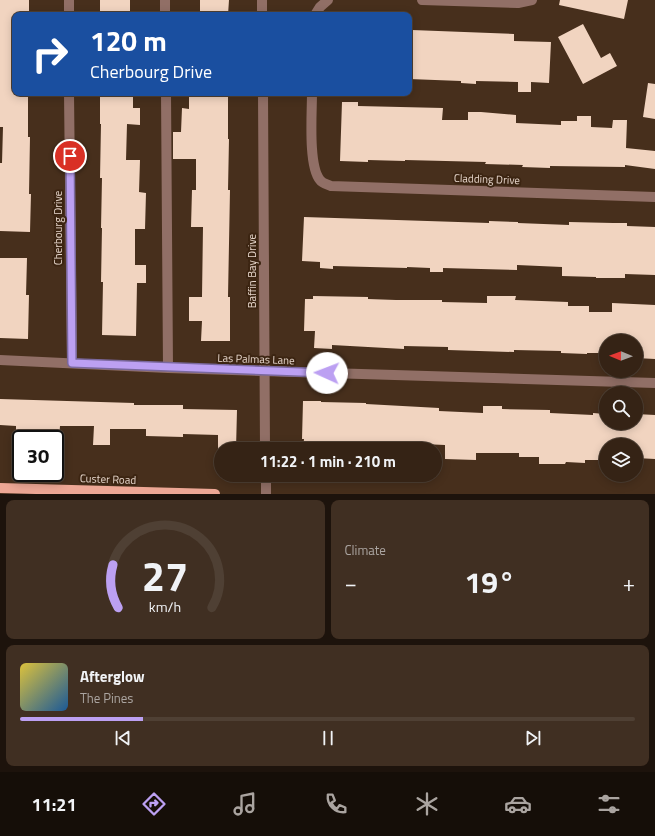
<!DOCTYPE html>
<meta charset="utf-8">
<style>
body{margin:0;font-family:"Titillium Web",sans-serif;background:#402f22;color:#f1f3f6;height:100vh;display:flex;flex-direction:column;font-size:15px;white-space:nowrap}
*{box-sizing:border-box;margin:0}
p{font-size:13px;color:#aaa4a0}
.icon{flex:none;width:22px;height:22px;fill:none;stroke:currentColor;stroke-width:2;stroke-linecap:round;stroke-linejoin:round}
.map{position:relative;height:494px;overflow:hidden}
.sheet{display:flex;flex-direction:column;gap:6px;padding:6px;background:#1d130c;flex:1}
.sheet>*{flex:none}
.guide{position:absolute;left:12px;top:12px;width:400px;height:84px;border-radius:8px;box-shadow:0 2px 10px #0003,0 0 0 1px #4f4034;background:#1a4fa0;color:#fff;overflow:hidden}
.needle{width:26px;rotate:271deg}
.tools{position:absolute;left:599px;top:334px;display:grid;gap:8px}
.tools a{display:grid;place-items:center;width:44px;height:44px;border-radius:50%;background:#352315;box-shadow:0 2px 10px #0003,0 0 0 1px #4f4034;font-size:20px}
.speed{position:absolute;left:12px;top:430px;display:flex;gap:8px;font-size:20px;font-weight:700;text-align:center}
.speed>*{display:grid;place-content:center;width:52px;height:52px;border-radius:50%;background:#352315;box-shadow:0 2px 10px #0003,0 0 0 1px #4f4034;line-height:1}
.speed .limit{border:2px solid #111;border-radius:6px;background:#fff;color:#111}
.pin{position:absolute;display:grid;place-items:center;width:34px;height:34px;color:#fff;margin:-17px;border:2px solid #fff;border-radius:50%;box-shadow:0 1px 4px #0007}
.me{position:absolute;width:44px;margin:-22px;rotate:272deg;stroke-linejoin:round;filter:drop-shadow(0 0 3px #0008)}
.turn{display:flex;align-items:center;gap:14px;height:84px;padding:0 12px;font-size:18px}
.turn .icon{width:52px;height:52px;stroke-width:2.5}
.turn b{display:block;font-size:28px;line-height:34px}
.big{font-size:30px;font-weight:700;line-height:1.1}
.sheet .card{flex:1;display:flex;flex-direction:column;justify-content:center;gap:6px;min-width:0;padding:0 14px;border-radius:8px;background:#402f22}
.sheet .dial{align-items:center;gap:0}
.dial svg{height:104px;overflow:visible;fill:none;stroke:#4f4034;stroke-width:7;stroke-linecap:round;text-anchor:middle}
.dial text{fill:#f1f3f6;stroke:none}
.song{display:flex;align-items:center;gap:12px}
.cover{width:48px;height:48px;border-radius:6px;background:linear-gradient(135deg,hsl(50 70% 55%),hsl(210 70% 35%))}
.played{height:4px;border-radius:2px;background:linear-gradient(90deg,#bca0f2 20%,#4f4034 20%)}
.keys{display:flex;justify-content:space-around;direction:ltr}
.heat{display:flex;justify-content:space-between;align-items:center;font-size:22px;direction:ltr}
.sheet .tiles{flex:1;display:grid;gap:6px;grid-template-columns:1fr 1fr}
.card:last-child{grid-column:span 2}
.trip{position:absolute;left:214px;top:442px;width:228px;height:40px;border-radius:20px;background:#352315;box-shadow:0 2px 10px #0003,0 0 0 1px #4f4034;font-weight:700;line-height:40px;text-align:center}
.menu{display:flex;height:64px;justify-content:space-around;align-items:center;background:#150e08;color:#aaa4a0}
.menu .icon{width:28px;height:28px}
.menu .on{color:#bca0f2}
.menu b{font-size:18px;color:#f1f3f6}
.map>svg:first-child{display:block}
.building{fill:#f1d4c0}
.lines{fill:none;stroke-linecap:round;stroke-linejoin:round}
.minor{stroke:#916f66;stroke-width:10}
.major{stroke:#eda795;stroke-width:10}
.route-casing{stroke:#7a689d;stroke-width:10}
.route{stroke:#bca0f2;stroke-width:7}
.labels{text-anchor:middle;dominant-baseline:central;stroke-width:4;stroke-linejoin:round;paint-order:stroke}
.street-label{font-size:11px;fill:#e6d6cb;stroke:#3c2512}
</style>
<div class="map">
<svg width="655" height="494" viewBox="0 0 655 494">
<rect width="100%" height="100%" fill="#472f1c"/>
<path class="building" d="M 0,0 L 29,0 L 29,15 L 15,15 L 15,93 L 28,93 L 28,137 L 30,137 L 29,194 L 31,194 L 30,232 L 0,231 L 0,163 L 2,163 L 3,127 L 0,127 Z
M 100,0 L 130,0 L 130,15 L 100,15 Z
M 200,0 L 229,0 L 228,15 L 200,15 Z
M 560,0 L 628,0 L 624,19 L 559,5 Z
M 583,24 L 601,58 L 610,53 L 617,66 L 583,84 L 558,37 Z
M 412,30 L 514,34 L 514,41 L 551,42 L 549,83 L 531,82 L 531,92 L 518,92 L 518,82 L 476,81 L 476,84 L 461,83 L 461,81 L 409,79 Z
M 648,83 L 655,84 L 655,119 L 643,117 Z
M 100,93 L 133,93 L 133,108 L 140,108 L 140,125 L 127,124 L 126,160 L 140,160 L 139,192 L 146,193 L 145,229 L 135,229 L 135,265 L 146,265 L 146,283 L 137,283 L 136,336 L 102,335 L 103,282 L 101,282 L 102,228 L 101,228 L 102,178 L 100,178 L 101,124 L 100,124 Z
M 189,93 L 228,93 L 228,139 L 229,139 L 228,190 L 230,190 L 228,297 L 230,297 L 230,341 L 201,341 L 202,321 L 189,321 L 189,297 L 202,297 L 203,227 L 191,227 L 192,190 L 196,190 L 196,159 L 173,159 L 173,132 L 181,132 L 182,108 L 189,109 Z
M 342,102 L 358,102 L 358,106 L 443,108 L 442,120 L 468,120 L 468,112 L 481,112 L 516,115 L 516,123 L 561,125 L 561,121 L 577,121 L 577,116 L 591,116 L 591,127 L 612,128 L 613,120 L 627,120 L 626,148 L 655,151 L 655,169 L 625,165 L 625,167 L 550,166 L 550,168 L 522,167 L 523,165 L 485,164 L 486,162 L 405,160 L 405,161 L 368,160 L 368,162 L 340,161 Z
M 304,217 L 489,223 L 489,221 L 518,222 L 518,223 L 569,225 L 569,222 L 613,223 L 627,223 L 627,226 L 655,227 L 655,275 L 625,274 L 625,278 L 596,278 L 596,277 L 562,276 L 562,267 L 517,265 L 517,270 L 443,268 L 443,272 L 430,272 L 430,268 L 407,267 L 407,268 L 333,266 L 333,269 L 320,268 L 320,262 L 302,261 Z
M 0,258 L 27,258 L 26,295 L 29,295 L 28,339 L 0,338 Z
M 313,296 L 368,297 L 368,299 L 396,300 L 442,300 L 442,302 L 487,303 L 487,296 L 516,296 L 515,300 L 568,302 L 568,306 L 589,306 L 589,312 L 612,312 L 612,303 L 655,305 L 655,359 L 636,358 L 636,341 L 606,341 L 606,353 L 587,353 L 587,354 L 561,353 L 561,351 L 514,350 L 514,352 L 448,350 L 448,347 L 404,346 L 404,349 L 332,345 L 332,349 L 314,348 L 315,331 L 304,331 L 305,299 L 313,299 Z
M 0,399 L 134,403 L 134,405 L 183,405 L 183,409 L 237,410 L 236,449 L 218,449 L 218,435 L 183,434 L 183,437 L 146,436 L 146,429 L 110,429 L 110,445 L 93,445 L 94,426 L 60,426 L 59,439 L 16,439 L 16,426 L 0,425 Z
M 303,401 L 321,401 L 321,402 L 366,403 L 366,404 L 439,408 L 439,411 L 483,413 L 483,406 L 502,406 L 502,409 L 550,410 L 550,413 L 593,415 L 593,413 L 606,414 L 606,423 L 636,423 L 636,414 L 655,415 L 655,459 L 636,458 L 636,445 L 606,445 L 605,460 L 585,460 L 585,463 L 566,462 L 565,464 L 539,464 L 539,457 L 519,457 L 519,453 L 476,453 L 476,460 L 445,459 L 445,445 L 422,444 L 422,449 L 303,449 L 304,439 L 302,439 Z"/>
<g class="lines">
<path class="minor" d="M 69,0 L 69,15
M 165,0 L 165,15
M 262,0 L 262,15
M 422,0 L 518,3 L 532,0
M 315,15 L 320,7 L 328,0
M 69,93 L 72,363
M 166,93 L 168,368
M 263,93 L 265,449
M 312,93 C 312,113 308,166 320,180 C 323,184 327,184 331,186 L 655,197
M 0,360 L 168,368 L 655,383
M 266,494 L 266,475"/>
<path class="major" d="M 0,488 L 215,494"/>
</g>
<g class="lines">
<defs>
<path id="route" d="M 70,156 L 72,363 L 327,373"/>
</defs>
<use href="#route" class="route-casing"/>
<use href="#route" class="route"/>
</g>
<g class="labels">
<g class="street-label">
<text transform="translate(487 179) rotate(2)">Cladding Drive</text>
<text transform="translate(58 228) rotate(-90)">Cherbourg Drive</text>
<text transform="translate(252 271) rotate(-90)">Baffin Bay Drive</text>
<text transform="translate(256 359) rotate(2)">Las Palmas Lane</text>
<text transform="translate(108 479) rotate(2)">Custer Road</text>
</g>
</g>
</svg>
<div class="tools">
<a><svg class="needle" viewBox="-14 -14 28 28"><path d="M0-13l5 13h-10z" fill="#e53935"/><path d="M0 13l5-13h-10z" fill="#aaa4a0"/></svg></a>
<a><svg class="icon" aria-label="search" viewBox="0 0 24 24"><circle cx="10" cy="10" r="6"/><path d="M15 15l6 6"/></svg></a>
<a><svg class="icon" aria-label="layers" viewBox="0 0 24 24"><path d="M12 4l9 5-9 5-9-5zM3 14l9 5 9-5"/></svg></a>
</div>
<div class="speed"><div class="limit">30</div></div>
<div class="pin" style="left:70px;top:156px;background:#d93025"><svg class="icon" aria-label="arrive" viewBox="0 0 24 24"><path d="M6 21V4h12l-3 4 3 4H6"/></svg></div>
<svg class="me" style="left:327px;top:373px" viewBox="-20 -20 40 40"><circle r="19" fill="#fff"/><path d="M0-13L10 11 0 6-10 11z" fill="#bca0f2"/></svg>
<div class="trip">11:22 · 1 min · 210 m</div>
<div class="guide">
<div class="turn"><svg class="icon" aria-label="right" viewBox="0 0 24 24"><path d="M7 20v-9h11M14 6l5 5-5 5"/></svg><div><b>120 m</b>Cherbourg Drive</div></div>
</div>
</div>
<section class="sheet">
<div class="tiles">
<div class="card dial"><svg viewBox="0 0 100 80">
<path d="M14 69A42 42 0 1 1 86 69"/>
<path d="M14 69A42 42 0 0 1 10 36" stroke="#bca0f2"/>
<text x="50" y="56" font-size="32" font-weight="700">27</text>
<text x="50" y="72" font-size="11">km/h</text>
</svg></div>
<div class="card"><p>Climate</p>
<div class="heat"><a>−</a><b class="big">19°</b><a>+</a></div>
</div>
<div class="card">
<div class="song"><i class="cover"></i><div><b>Afterglow</b><p>The Pines</p></div></div>
<div class="played"></div>
<div class="keys"><svg class="icon" aria-label="previous" viewBox="0 0 24 24"><path d="M18 5L8 12l10 7zM5 5v14"/></svg><svg class="icon" aria-label="pause" viewBox="0 0 24 24"><path d="M8 5v14M16 5v14"/></svg><svg class="icon" aria-label="next" viewBox="0 0 24 24"><path d="M6 5l10 7-10 7zM19 5v14"/></svg></div>
</div>
</div>
</section>
<nav class="menu">
<b>11:21</b>
<svg class="icon on" aria-label="directions" viewBox="0 0 24 24"><path d="M12 3l9 9-9 9-9-9zM9 14v-3h6M13 9l2 2-2 2"/></svg>
<svg class="icon" aria-label="music" viewBox="0 0 24 24"><path d="M9 18V5l10-2v13"/><circle cx="6" cy="18" r="3"/><circle cx="16" cy="16" r="3"/></svg>
<svg class="icon" aria-label="phone" viewBox="0 0 24 24"><path d="M5 4h4l2 5-3 2q2 4 5 5l2-3 5 2v4C11 20 4 13 5 4z"/></svg>
<svg class="icon" aria-label="climate" viewBox="0 0 24 24"><path d="M12 3v18M4 7l16 10M4 17L20 7"/></svg>
<svg class="icon" aria-label="car" viewBox="0 0 24 24"><path d="M5 17H2v-5l4-1 3-4h7l3 4 3 1v5h-3M9 17h6M6 11h13"/><circle cx="7" cy="17" r="2"/><circle cx="17" cy="17" r="2"/></svg>
<svg class="icon" aria-label="filters" viewBox="0 0 24 24"><path d="M4 7h16M4 17h16"/><circle cx="9" cy="7" r="2"/><circle cx="15" cy="17" r="2"/></svg>
</nav>
